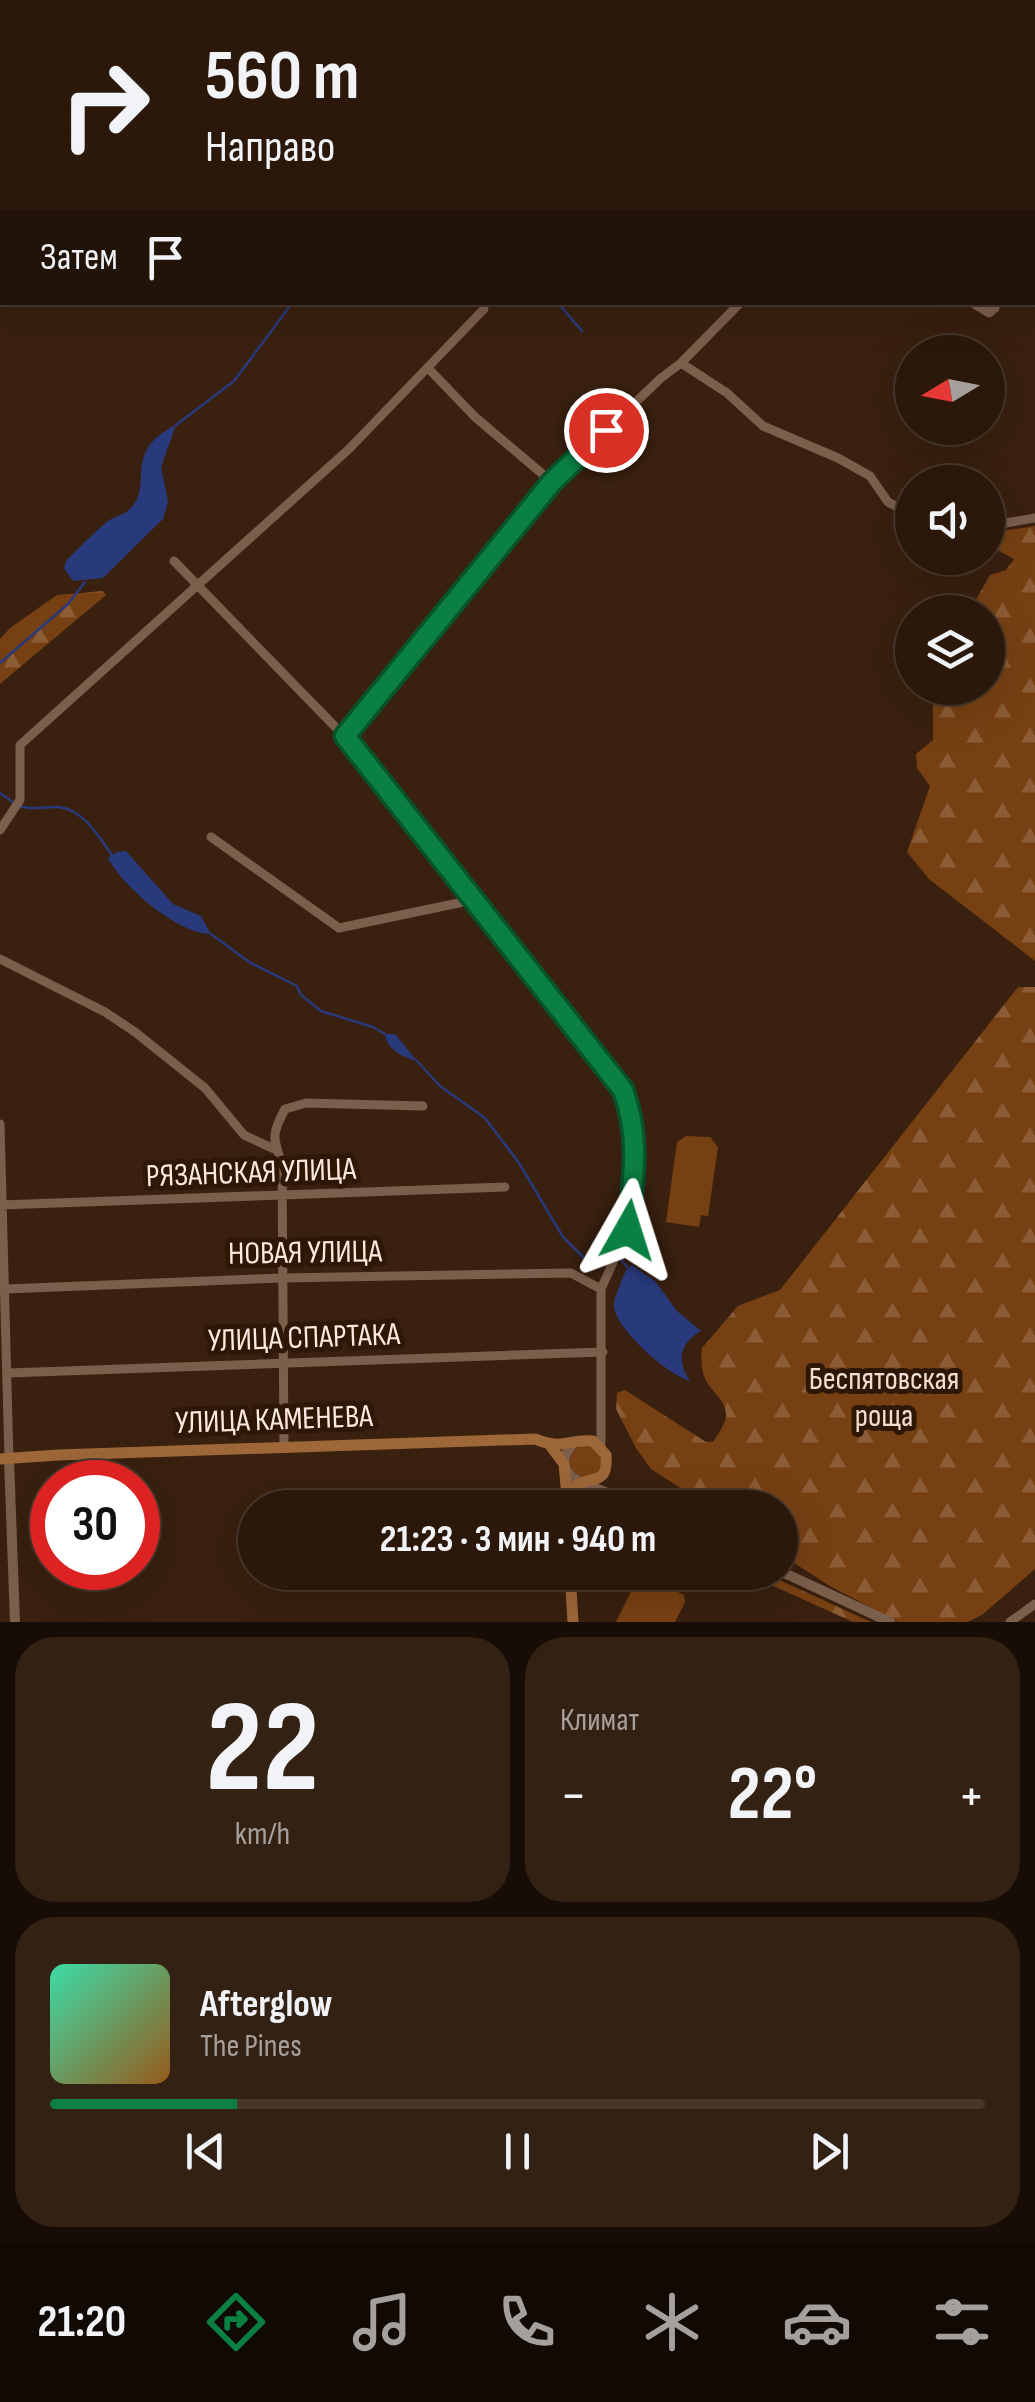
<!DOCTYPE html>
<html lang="ru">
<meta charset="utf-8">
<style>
body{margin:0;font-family:"Sofia Sans Condensed",sans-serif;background:#332114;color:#f1f3f6;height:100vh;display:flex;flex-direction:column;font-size:38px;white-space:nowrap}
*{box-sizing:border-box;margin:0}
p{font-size:32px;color:#a6a09d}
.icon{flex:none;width:55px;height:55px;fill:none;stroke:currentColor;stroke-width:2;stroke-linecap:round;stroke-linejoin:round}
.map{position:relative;height:1622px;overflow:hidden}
.sheet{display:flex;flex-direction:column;gap:15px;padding:15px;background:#180d06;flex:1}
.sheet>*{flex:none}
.guide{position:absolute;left:0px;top:0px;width:1035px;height:305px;box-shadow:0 10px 40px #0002,0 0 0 2px #47372c;background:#2b180b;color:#f1f3f6;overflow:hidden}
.needle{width:65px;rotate:260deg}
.fabs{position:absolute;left:895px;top:335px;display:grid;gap:20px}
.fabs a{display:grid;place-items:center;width:110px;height:110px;border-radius:50%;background:#2b180b;box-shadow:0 10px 40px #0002,0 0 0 2px #47372c;font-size:50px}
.speed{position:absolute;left:30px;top:1460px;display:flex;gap:20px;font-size:50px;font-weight:700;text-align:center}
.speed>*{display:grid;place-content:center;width:130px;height:130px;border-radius:50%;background:#2b180b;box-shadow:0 10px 40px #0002,0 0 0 2px #47372c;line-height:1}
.speed .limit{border:15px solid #d22;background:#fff;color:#111}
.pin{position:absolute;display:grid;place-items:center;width:85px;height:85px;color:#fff;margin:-42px;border:5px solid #fff;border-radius:50%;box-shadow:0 2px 10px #0007}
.me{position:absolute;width:110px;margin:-55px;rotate:6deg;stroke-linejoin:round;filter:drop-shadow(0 0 8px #0008)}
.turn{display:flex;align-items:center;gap:35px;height:210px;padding:0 40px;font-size:45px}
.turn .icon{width:130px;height:130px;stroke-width:2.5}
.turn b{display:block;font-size:70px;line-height:85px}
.then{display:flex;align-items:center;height:95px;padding:0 40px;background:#0003;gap:20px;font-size:38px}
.big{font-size:75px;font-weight:700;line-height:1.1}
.sheet .card{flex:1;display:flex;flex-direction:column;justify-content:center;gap:15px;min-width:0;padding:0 35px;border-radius:40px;background:#332114}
.sheet .dial{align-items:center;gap:0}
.dial b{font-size:130px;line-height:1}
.song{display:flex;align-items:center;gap:30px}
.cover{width:120px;height:120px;border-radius:15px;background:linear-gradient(135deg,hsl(160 70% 55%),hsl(30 70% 35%))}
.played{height:10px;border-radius:5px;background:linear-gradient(90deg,#0b8043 20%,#47372c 20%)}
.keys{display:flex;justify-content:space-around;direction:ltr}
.heat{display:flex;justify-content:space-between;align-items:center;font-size:55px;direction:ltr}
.sheet .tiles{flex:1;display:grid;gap:15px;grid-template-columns:1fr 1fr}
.card:last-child{grid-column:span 2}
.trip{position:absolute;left:238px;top:1490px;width:560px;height:100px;border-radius:50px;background:#2b180b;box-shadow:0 10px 40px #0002,0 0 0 2px #47372c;font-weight:700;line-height:100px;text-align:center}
.tabs{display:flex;height:160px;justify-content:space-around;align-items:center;background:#110a04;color:#a6a09d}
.tabs .icon{width:70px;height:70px}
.tabs .on{color:#0b8043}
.tabs b{font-size:45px;color:#f1f3f6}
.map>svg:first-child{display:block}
.grass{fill:#774013}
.forest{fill:url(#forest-firs)}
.water{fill:#283a7c}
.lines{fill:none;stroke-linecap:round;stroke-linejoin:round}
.stream{stroke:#283a7c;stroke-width:2.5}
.minor{stroke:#7b5e4b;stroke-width:9}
.tertiary{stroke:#7b5e4b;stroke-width:10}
.secondary{stroke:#9e6738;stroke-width:11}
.route-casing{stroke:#07532c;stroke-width:25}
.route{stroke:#0b8043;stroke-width:18}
.labels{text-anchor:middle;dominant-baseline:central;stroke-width:10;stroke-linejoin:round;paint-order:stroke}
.street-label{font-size:32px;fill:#fbeadf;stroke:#2f1706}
.park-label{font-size:32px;fill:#f2ded1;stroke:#2f1706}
</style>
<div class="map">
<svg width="1035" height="1622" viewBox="0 0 1035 1622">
<defs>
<pattern id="forest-firs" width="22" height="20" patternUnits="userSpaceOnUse" patternTransform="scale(2.5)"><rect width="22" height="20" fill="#774013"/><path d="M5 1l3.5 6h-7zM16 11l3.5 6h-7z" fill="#8b5c35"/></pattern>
</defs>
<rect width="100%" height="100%" fill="#39200f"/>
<path class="grass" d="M 686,1136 L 710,1137 L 718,1147 L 708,1216 L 701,1215 L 699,1227 L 666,1222 L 677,1142 Z
M570 1461a16 16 0 1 1 32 0a16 16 0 1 1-32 0Z
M 644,1576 L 684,1595 L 685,1602 L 675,1622 L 616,1622 L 637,1579 Z"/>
<path class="forest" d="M 1035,526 L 1035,961 L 929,879 L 907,852 L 930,786 L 917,768 L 916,754 L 933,740 L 933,688 L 988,688 L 988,612 L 969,612 L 990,575 L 1006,570 L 1014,559 L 992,547 L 993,537 L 1002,531 Z
M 103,591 L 106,595 L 0,684 L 0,639 L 10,628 L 57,595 Z
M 1018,987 L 1035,987 L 1035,1569 L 982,1615 L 967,1622 L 898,1622 L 830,1586 L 780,1554 L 780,1508 L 710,1507 L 651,1469 L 636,1448 L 616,1409 L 617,1393 L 625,1390 L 706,1442 L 713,1442 C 718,1434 727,1422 726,1413 C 722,1388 697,1392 702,1348 L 738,1306 L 780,1290 Z
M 745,1573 L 764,1573 L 871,1622 L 853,1622 Z"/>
<path class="water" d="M 176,425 L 161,467 L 168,502 L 163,519 L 103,578 L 73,581 L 64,568 L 67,560 C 80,547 93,533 108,521 C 114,517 123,515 129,510 C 156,485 120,452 176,425 Z
M 126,851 L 173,904 L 201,916 L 211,934 C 178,934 123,887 108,858 L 117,852 Z
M 385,1034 L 395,1034 L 417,1061 C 403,1057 387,1050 385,1034 Z
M 632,1265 L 655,1281 L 677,1311 L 701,1331 C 680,1343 676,1361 690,1381 C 667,1374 620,1333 614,1308 C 613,1300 617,1293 620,1285 C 624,1275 624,1271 632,1265 Z"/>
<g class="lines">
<path class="stream" d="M 667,2 L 670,0
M 557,302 L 582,331
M 176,425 L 234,381 L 293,302
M 0,663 L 68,604 L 85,582
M 0,793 L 13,802
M 20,806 C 34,811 45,806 59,807 C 84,810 99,837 112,855
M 211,934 L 249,962 L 297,986 L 301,995 L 321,1011 L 373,1027 L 385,1034
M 417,1061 L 440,1086 L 485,1118 L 519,1163 L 563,1237 L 586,1260 L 597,1266 L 613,1252
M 619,1257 L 627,1267"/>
<path class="minor" d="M 1032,77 L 1035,78
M 971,302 L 989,313 L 995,308
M 681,363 L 727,393 L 763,426 L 838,458 L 870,476 L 888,502 L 912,515
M 428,368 L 475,417 L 552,482
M 988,526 L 1035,518
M 174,561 L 345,737 L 623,1090 L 634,1120 L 635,1162 L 628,1229 L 601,1289 L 601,1447
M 345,737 L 552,482 L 661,378 L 681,363 L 741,302
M 0,830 L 20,800 L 20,745 L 349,449 L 484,309
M 211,837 L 339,928 L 473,900
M 0,959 L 105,1012 L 135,1032 L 205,1088 L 244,1135 L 274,1149
M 0,1124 L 9,1459
M 0,1205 L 505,1187
M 6,1289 L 282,1278 L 571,1273 L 601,1289
M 8,1373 L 603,1352
M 284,1447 L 282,1164 C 273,1138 271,1135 285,1109 L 306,1103 L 423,1106
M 1010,1622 L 1035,1604"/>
<path class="tertiary" d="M 573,1444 C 559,1458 563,1475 581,1482
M 9,1459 L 15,1622
M 584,1483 L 642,1508
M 780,1571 L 890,1622"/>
<path class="secondary" d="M 549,1444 L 564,1464 L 568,1508
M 0,1459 L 58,1455 L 535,1439 C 566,1451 569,1438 593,1441 L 606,1455 C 608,1481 598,1477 581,1483 C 576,1484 570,1492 567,1495
M 570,1572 L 573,1622"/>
</g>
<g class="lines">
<defs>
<path id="route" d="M 606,430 L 552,482 L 345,736 L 623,1090 C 641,1139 633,1179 628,1230"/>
</defs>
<use href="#route" class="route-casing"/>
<use href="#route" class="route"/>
</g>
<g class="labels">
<g class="street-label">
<text transform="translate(251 1173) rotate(-2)">РЯЗАНСКАЯ УЛИЦА</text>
<text transform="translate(305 1253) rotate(-1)">НОВАЯ УЛИЦА</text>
<text transform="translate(304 1338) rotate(-2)">УЛИЦА СПАРТАКА</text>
<text transform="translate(274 1420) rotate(-2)">УЛИЦА КАМЕНЕВА</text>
</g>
<g class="park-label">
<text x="884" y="1379">Беспятовская<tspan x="884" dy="37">роща</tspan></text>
</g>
</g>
</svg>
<div class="fabs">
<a><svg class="needle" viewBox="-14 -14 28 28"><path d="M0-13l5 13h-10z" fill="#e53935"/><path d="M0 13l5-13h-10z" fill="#a6a09d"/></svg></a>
<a><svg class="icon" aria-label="sound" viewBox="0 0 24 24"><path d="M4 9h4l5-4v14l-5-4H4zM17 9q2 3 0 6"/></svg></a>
<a><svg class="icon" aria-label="layers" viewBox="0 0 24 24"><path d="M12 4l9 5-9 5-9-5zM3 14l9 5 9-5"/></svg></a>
</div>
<div class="speed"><div class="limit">30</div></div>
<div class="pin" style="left:606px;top:430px;background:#d93025"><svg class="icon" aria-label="arrive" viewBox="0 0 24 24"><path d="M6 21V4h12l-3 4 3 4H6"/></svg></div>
<svg class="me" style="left:628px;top:1230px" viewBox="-20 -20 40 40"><path d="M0-17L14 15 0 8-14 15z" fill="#0b8043" stroke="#fff" stroke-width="4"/></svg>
<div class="trip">21:23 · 3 мин · 940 m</div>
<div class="guide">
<div class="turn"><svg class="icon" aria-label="right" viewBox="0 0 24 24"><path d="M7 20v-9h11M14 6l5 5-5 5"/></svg><div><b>560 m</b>Направо</div></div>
<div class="then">Затем<svg class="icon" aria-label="arrive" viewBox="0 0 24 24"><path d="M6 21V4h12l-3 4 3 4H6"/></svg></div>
</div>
</div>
<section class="sheet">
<div class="tiles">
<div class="card dial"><b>22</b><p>km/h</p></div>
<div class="card"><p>Климат</p>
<div class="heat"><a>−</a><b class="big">22°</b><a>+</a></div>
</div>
<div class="card">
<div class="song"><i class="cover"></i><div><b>Afterglow</b><p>The Pines</p></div></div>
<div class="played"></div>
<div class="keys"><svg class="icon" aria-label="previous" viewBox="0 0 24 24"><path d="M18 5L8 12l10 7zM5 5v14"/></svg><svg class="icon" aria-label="pause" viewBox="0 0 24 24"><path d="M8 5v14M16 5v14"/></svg><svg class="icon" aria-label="next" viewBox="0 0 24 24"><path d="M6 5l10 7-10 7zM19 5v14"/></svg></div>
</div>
</div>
</section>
<nav class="tabs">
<b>21:20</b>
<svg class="icon on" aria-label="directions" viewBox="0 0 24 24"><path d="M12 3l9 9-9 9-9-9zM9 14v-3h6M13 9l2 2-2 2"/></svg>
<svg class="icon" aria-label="music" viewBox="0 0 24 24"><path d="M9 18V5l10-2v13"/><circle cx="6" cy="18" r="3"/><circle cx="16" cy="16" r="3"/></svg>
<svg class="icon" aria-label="phone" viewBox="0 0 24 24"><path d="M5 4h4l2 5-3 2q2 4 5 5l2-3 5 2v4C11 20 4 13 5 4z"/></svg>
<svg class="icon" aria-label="climate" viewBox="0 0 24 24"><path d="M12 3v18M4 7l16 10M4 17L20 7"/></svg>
<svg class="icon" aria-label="car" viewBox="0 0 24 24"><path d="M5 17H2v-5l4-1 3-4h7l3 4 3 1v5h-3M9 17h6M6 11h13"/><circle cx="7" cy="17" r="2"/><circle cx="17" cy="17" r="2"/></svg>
<svg class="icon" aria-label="filters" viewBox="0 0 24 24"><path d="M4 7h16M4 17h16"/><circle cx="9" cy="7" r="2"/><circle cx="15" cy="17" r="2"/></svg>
</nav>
